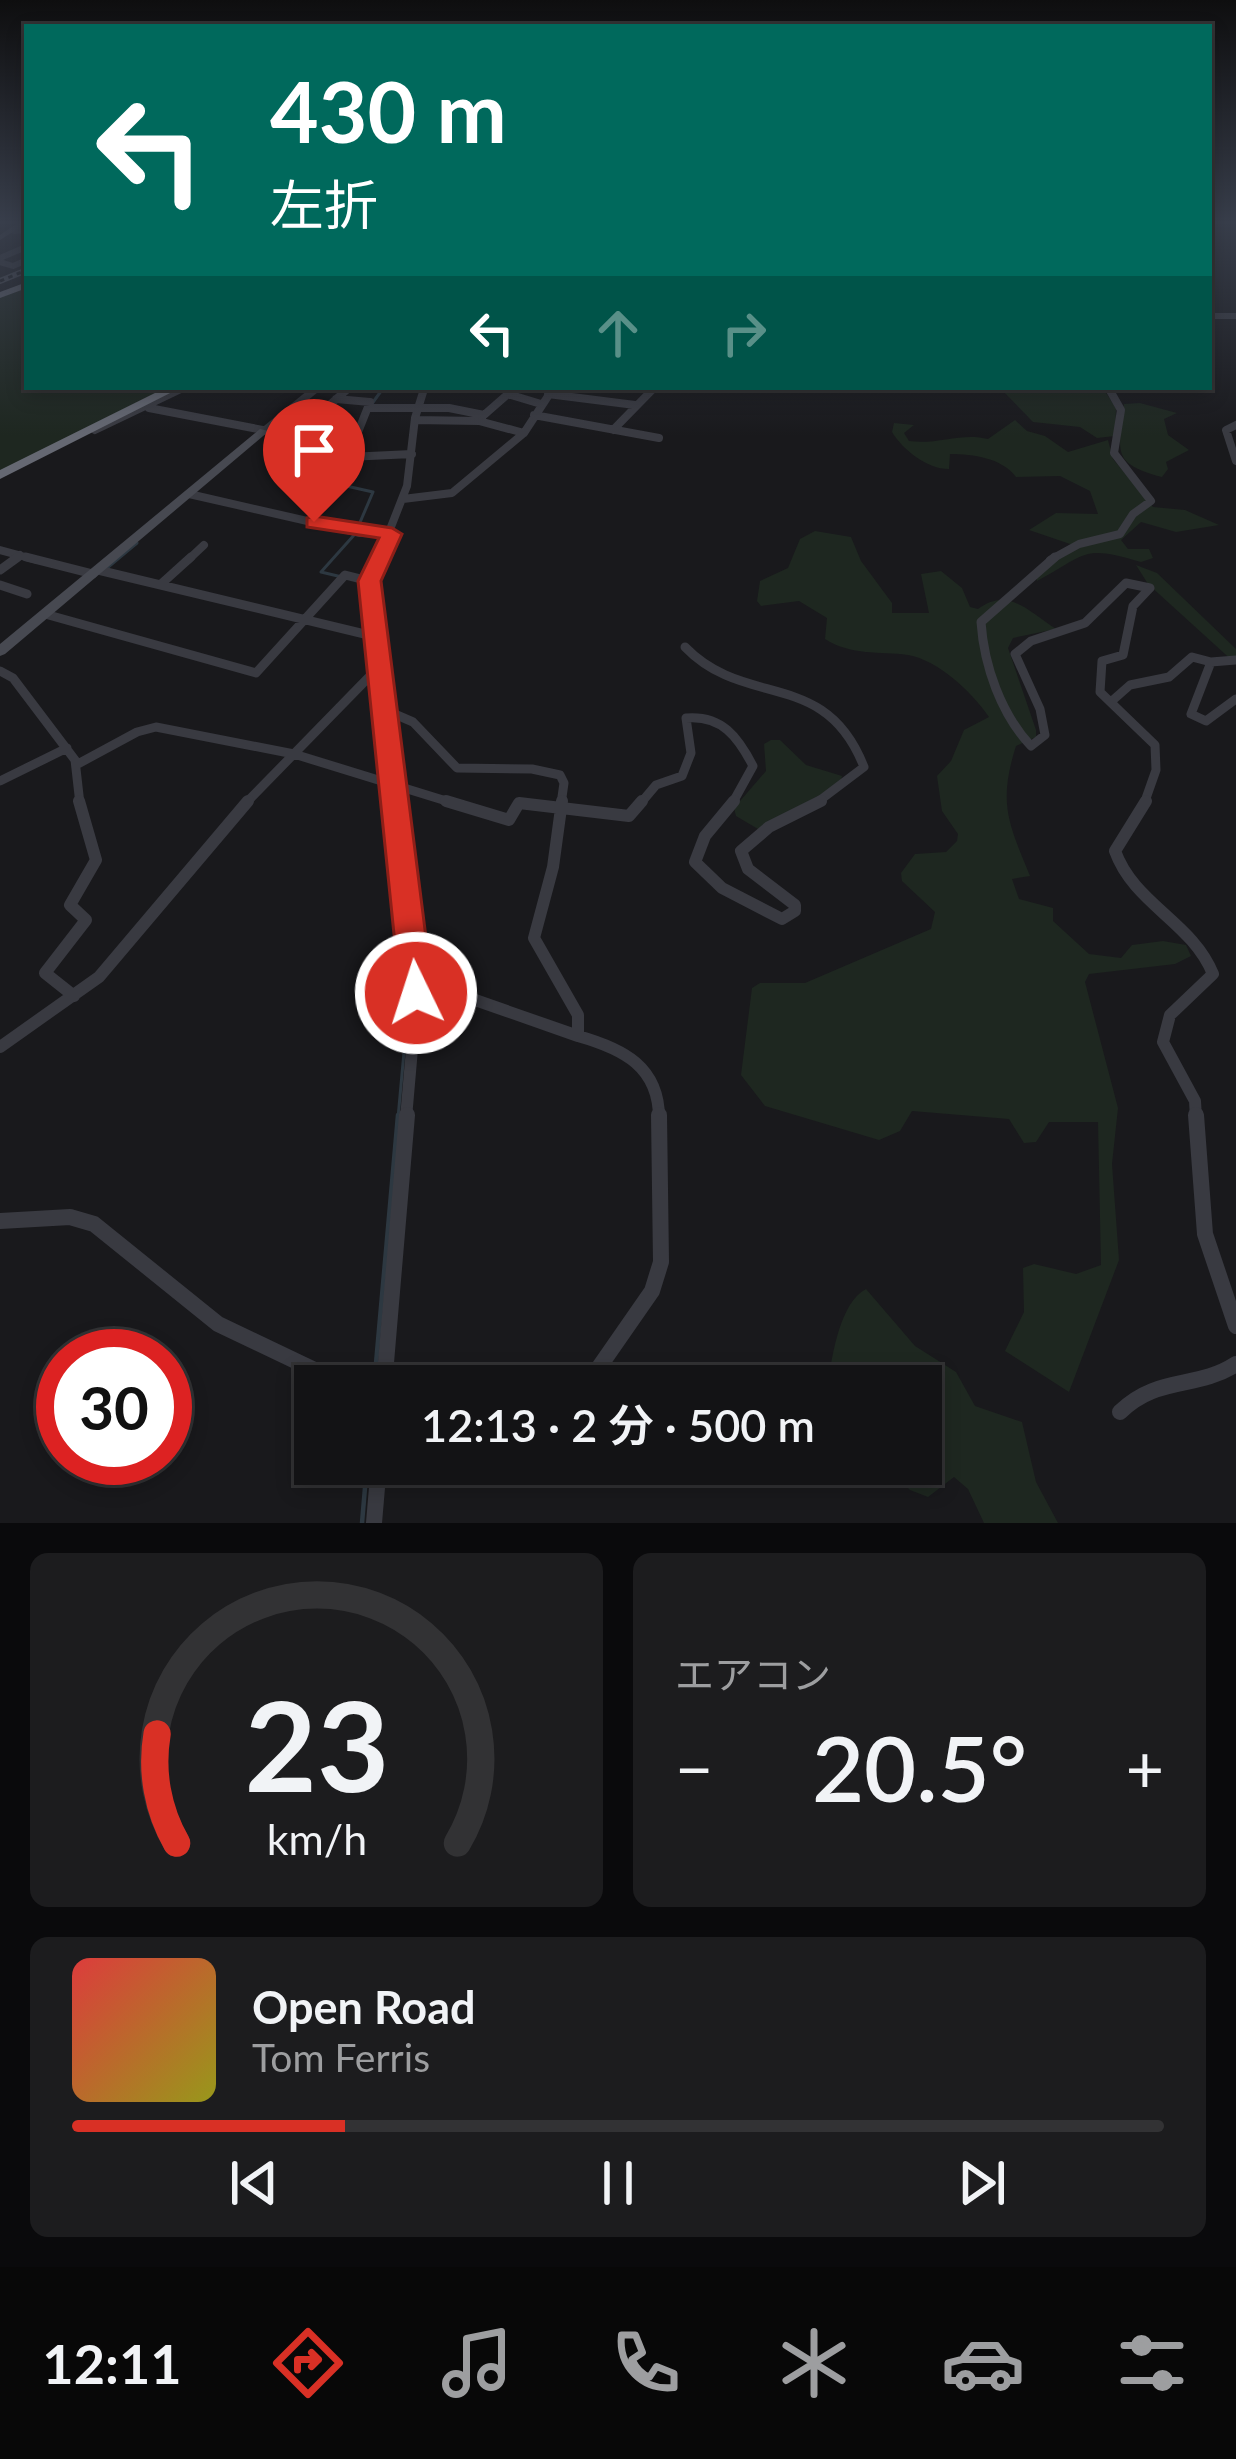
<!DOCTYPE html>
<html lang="ja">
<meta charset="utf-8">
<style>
body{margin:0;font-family:Lato,"Noto Sans JP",sans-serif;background:#1c1c1e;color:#f1f3f6;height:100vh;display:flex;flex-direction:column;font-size:45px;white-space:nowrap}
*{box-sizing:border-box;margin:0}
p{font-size:39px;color:#9d9ea0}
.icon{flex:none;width:66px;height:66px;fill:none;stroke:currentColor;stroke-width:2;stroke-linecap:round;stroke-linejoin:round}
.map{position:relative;height:1523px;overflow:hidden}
.drawer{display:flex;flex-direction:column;gap:30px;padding:30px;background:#0a0a0c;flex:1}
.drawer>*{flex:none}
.banner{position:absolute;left:24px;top:24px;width:1188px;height:366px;border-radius:0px;box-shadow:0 6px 18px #0003,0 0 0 3px #323234;background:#00695c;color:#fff;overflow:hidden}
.speed{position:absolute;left:36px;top:1329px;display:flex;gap:24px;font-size:60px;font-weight:700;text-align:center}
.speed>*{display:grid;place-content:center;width:156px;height:156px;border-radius:50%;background:#131315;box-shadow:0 6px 18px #0003,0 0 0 3px #323234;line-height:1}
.speed .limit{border:18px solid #d22;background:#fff;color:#111}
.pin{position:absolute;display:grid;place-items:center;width:102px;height:102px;color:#fff;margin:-123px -51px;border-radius:50% 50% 50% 0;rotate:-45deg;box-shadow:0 0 12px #0007}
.pin .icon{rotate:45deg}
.me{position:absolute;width:132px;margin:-66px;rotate:356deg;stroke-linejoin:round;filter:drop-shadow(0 0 9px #0008)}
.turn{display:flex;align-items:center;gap:42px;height:252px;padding:0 48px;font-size:54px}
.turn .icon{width:156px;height:156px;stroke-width:2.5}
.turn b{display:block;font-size:84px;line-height:102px}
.lanes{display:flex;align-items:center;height:114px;padding:0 48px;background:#0003;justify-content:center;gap:60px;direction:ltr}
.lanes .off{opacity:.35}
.big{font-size:90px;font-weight:600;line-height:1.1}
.drawer .tile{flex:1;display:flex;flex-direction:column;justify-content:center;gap:18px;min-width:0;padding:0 42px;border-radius:18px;background:#1c1c1e}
.drawer .dial{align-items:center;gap:0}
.dial svg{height:312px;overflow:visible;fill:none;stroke:#323234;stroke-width:7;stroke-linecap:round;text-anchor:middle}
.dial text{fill:#f1f3f6;stroke:none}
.song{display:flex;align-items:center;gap:36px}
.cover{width:144px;height:144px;border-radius:18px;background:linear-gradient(135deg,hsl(0 70% 55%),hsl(60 70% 35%))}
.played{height:12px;border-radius:6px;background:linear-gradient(90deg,#d93025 25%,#323234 25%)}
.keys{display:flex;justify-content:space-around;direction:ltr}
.heat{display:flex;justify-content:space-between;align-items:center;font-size:66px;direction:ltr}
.drawer .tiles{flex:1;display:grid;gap:30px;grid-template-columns:1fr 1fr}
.tile:last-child{grid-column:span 2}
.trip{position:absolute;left:294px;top:1365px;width:648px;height:120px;border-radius:0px;background:#131315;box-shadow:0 6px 18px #0003,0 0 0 3px #323234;font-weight:600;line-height:120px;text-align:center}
.tab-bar{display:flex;height:192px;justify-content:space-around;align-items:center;background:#080808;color:#9d9ea0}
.tab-bar .icon{width:84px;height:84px}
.tab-bar .on{color:#d93025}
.tab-bar b{font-size:54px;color:#f1f3f6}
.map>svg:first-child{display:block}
.green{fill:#1e2720}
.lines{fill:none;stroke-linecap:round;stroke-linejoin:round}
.stream-far1{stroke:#2d3841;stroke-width:3}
.stream{stroke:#2d3841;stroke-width:4.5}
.street-far4{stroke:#393a41;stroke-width:6}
.street-far3{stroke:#393a41;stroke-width:8}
.street-far2{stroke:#393a41;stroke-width:9}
.street-far1{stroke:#393a41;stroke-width:12}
.street{stroke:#393a41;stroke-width:16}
.secondary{fill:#474951;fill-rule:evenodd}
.highway{fill:#656872;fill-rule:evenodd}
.rail-casing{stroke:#4c4e56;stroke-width:6}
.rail{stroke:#141417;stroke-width:3;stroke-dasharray:4.5;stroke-linecap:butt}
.route{fill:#d93025;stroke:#8d1f18;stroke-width:3}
</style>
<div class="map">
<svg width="1236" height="1523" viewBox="0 0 1236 1523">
<rect width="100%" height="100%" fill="#19191c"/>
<path class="green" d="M 27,286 L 27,387 L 174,387 L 0,473 L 0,296 Z
M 999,387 L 1102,387 L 1116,408 L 1115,436 L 1097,438 L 1080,427 L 1033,422 Z
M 1140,403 L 1177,413 L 1164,419 L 1168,435 L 1189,450 L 1166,462 L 1168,469 L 1162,477 C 1110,463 1119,452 1124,404 Z
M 1015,420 L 1027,431 L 1045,436 L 1068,452 L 1108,440 L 1113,459 L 1153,507 L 1185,510 L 1219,525 L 1176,532 L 1141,522 L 1121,540 L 1128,549 L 1149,549 L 1153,558 L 1141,562 C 1082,544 1087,554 1037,581 L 1036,576 L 1073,545 L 1029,530 L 1056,513 L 1098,514 L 1090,491 L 1060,476 L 1016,477 C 1002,458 973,454 950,454 L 949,469 C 927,469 903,450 892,432 L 894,423 L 914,425 L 904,433 L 909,441 C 937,445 962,432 988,439 Z
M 815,531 L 851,537 L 861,561 L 892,603 L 892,613 L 929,613 L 921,574 L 941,571 L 962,588 L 970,607 L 978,609 C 1008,587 1027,610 1056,629 L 1013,638 L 1008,648 L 1036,730 L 1036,737 L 1016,746 C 998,803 1008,822 1030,876 L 1012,879 L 1019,899 L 1053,908 L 1053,921 L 1089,954 L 1121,958 L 1132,945 L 1163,941 L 1186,945 L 1191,956 L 1175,964 L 1089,974 L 1085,982 L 1118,1108 L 1112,1164 L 1119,1260 L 1069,1392 L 1005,1351 L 1024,1312 L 1023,1268 L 1034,1264 L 1076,1274 L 1101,1265 L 1098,1122 L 1049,1122 L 1036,1142 L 1024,1143 L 1009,1119 L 912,1111 L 900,1131 L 879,1140 L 765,1106 L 741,1075 L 752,988 L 760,983 L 805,983 L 931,929 L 935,912 L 902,881 L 901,873 L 915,854 L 946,852 L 957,841 L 958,834 L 942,811 L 937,776 L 951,761 L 964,730 L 989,717 C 972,692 938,660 908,655 C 879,651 852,656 825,639 L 827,618 L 799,601 L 761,606 L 757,601 L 760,581 L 788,568 L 800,539 Z
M 1136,565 L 1157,573 L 1236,649 L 1236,664 L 1148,584 Z
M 771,740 L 780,740 L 806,765 L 842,776 L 840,784 L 758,829 L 736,816 L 734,808 L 766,771 L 764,744 Z
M 866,1289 L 915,1346 L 956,1372 L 975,1406 L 1022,1422 L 1036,1482 L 1058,1523 L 984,1523 L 968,1489 L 954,1477 L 928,1497 L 910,1490 L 884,1464 L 921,1464 L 921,1386 L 830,1386 L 828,1381 C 833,1353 840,1303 866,1289 Z"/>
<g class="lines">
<path class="stream-far1" d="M 371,405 L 384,387
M 107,568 L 137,543
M 342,577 L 321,572 L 355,534 L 373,492 L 333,483 L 346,457
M 362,583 L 384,776
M 386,785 L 404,912
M 398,1118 L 411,975"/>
<path class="stream" d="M 374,1386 L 398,1115
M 362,1523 L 367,1464"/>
<path class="street-far4" d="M 14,231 L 27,230
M 0,258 L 26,247
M 0,262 L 13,266 L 27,260
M 1209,316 L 1236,316"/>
<path class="street-far3" d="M 548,394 L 635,405
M 336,399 L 370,402 L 348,457
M 149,408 L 294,436 L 348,457 L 412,454
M 370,408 L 449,408 L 484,415 L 508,394 L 541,404
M 534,415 L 659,438
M 482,418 L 479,421 L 524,433
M 415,420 L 479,421
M 1236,425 L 1226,430 L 1236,461
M 95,430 L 185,387
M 613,430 L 655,387
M 264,431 L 318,387
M 294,436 L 350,387
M 189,494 L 360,533 L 391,534
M 403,499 L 452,493 L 524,433 L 554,387
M 0,550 L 37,560
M 14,560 L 20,555
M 188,560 L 204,545
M 378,560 L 407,486 L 415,418 L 424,389 L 419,387
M 1050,560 L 1079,544 L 1120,534 L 1133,514 L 1151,501 L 1114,453 L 1121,410 L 1108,387"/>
<path class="street-far2" d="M 26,557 L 93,574
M 379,557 L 369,581 L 396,804
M 1055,557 L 981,622 C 984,666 1001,714 1031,746 L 1045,735 L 1040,709 L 1015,654 L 1031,641 L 1085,623 L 1126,583 L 1150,588 L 1133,606 L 1123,655 L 1102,661 L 1100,692 L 1155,745 L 1156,770 L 1144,804
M 0,570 L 18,557
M 98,570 L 377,637
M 0,585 L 27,594
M 160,585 L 191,557
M 45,614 L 256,673 L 345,575 L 369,581
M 685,647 C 746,710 825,667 864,767 L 815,804
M 1211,662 L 1191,714 L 1206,721 L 1236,699
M 0,671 L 13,678 L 75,760 L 80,804
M 1113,700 L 1130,685 L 1169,677 L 1192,657 L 1211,662 L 1236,660
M 383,709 L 413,722 L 457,768 L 532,769 L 560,775 L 564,783 L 561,804
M 76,765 L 137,732 L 156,727 L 294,754 L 456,804
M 0,781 L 67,748
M 245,804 L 369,677 L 379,674
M 519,804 L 525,804
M 640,804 L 656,785 L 682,776 L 691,753 L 686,718 C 722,715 738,737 753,766 L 732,804"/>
<path class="street-far1" d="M 396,801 L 418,980 L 406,1118
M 446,801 L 509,820 L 519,803 L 629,816 L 642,801
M 562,801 L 553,867 L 534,938 L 578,1015 L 578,1036 C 624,1049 659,1067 659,1118
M 734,801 L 705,836 L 695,862 L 722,888 L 782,919 L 795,911 L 795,905 L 748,869 L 741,851 L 769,827 L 821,801
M 1146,801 L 1115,851 C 1134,904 1192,922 1213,974 L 1170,1015 L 1163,1042 L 1195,1101 L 1196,1118
M 418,980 L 578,1036
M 74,996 L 45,973 L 86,920 L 70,905 L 96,860 L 79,801
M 0,1047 L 99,977 L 248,801"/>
<path class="street" d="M 1196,1115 L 1205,1234 L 1236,1326
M 0,1221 L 70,1217 L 94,1224 L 218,1324 L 348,1386
M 384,1386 L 407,1115
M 586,1386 L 652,1291 L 661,1262 L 659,1115
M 1120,1412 C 1158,1375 1196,1390 1236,1364
M 374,1523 L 379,1464"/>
<path class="secondary" d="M 19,222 L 27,223 L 0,240 L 0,235 Z
M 260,429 L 269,431 L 5,654 L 0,656 L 0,644 Z"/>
<path class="highway" d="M 27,282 L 27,288 L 0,298 L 0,292 Z
M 167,387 L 182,387 L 0,479 L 0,470 Z"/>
<defs>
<path id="rail" d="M 0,281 L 27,270"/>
</defs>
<use href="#rail" class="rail-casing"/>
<use href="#rail" class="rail"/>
</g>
<linearGradient id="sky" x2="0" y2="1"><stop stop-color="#0e0e0f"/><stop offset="0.51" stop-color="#383e4b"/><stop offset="1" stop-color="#383e4b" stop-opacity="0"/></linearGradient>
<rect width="1236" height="436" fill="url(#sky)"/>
<path class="route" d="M 314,516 L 392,528 L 402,534 L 381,581 L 433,993 L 428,1004 L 416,1009 L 405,1004 L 400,993 L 358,581 L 379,538 L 307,527 L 307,518 Z"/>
</svg>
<div class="speed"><div class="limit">30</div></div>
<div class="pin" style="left:314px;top:522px;background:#d93025"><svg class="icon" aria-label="arrive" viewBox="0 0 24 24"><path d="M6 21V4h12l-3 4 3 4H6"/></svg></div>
<svg class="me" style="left:416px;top:993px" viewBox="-20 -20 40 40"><circle r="17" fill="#d93025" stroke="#fff" stroke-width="3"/><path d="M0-11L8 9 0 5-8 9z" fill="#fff"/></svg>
<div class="trip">12:13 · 2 分 · 500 m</div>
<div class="banner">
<div class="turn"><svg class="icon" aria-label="left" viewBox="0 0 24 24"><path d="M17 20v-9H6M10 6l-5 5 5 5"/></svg><div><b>430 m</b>左折</div></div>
<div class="lanes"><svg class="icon" aria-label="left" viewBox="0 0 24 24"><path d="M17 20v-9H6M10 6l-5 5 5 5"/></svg><svg class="icon off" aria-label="ahead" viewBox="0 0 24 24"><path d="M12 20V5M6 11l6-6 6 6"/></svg><svg class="icon off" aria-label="right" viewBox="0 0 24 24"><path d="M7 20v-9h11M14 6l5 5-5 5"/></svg></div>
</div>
</div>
<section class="drawer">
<div class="tiles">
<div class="tile dial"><svg viewBox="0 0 100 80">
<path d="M14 69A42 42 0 1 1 86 69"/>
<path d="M14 69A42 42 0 0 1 9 41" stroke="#d93025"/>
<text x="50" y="56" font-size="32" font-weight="700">23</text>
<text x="50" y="72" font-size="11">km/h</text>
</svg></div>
<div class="tile"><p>エアコン</p>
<div class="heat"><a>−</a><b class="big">20.5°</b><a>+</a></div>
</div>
<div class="tile">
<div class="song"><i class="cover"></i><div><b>Open Road</b><p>Tom Ferris</p></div></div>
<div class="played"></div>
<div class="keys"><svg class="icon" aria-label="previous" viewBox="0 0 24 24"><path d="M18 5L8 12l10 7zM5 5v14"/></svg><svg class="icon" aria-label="pause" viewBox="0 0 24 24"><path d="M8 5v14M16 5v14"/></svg><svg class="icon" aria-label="next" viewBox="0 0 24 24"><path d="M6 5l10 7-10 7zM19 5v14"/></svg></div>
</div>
</div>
</section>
<nav class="tab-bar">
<b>12:11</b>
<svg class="icon on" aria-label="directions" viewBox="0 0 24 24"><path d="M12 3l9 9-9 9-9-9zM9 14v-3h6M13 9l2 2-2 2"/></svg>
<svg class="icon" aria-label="music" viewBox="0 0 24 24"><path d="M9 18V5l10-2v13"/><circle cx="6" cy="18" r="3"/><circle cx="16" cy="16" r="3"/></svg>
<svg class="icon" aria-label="phone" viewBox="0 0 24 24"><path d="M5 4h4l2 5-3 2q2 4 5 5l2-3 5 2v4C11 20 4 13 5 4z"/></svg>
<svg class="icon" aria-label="climate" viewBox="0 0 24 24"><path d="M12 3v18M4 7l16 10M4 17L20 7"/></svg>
<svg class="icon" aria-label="car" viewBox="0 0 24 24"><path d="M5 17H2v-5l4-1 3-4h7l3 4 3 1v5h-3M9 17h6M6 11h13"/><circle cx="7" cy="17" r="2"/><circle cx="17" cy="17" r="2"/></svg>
<svg class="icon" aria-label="filters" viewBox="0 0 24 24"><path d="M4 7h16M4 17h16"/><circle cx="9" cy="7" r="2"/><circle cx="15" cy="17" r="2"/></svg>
</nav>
